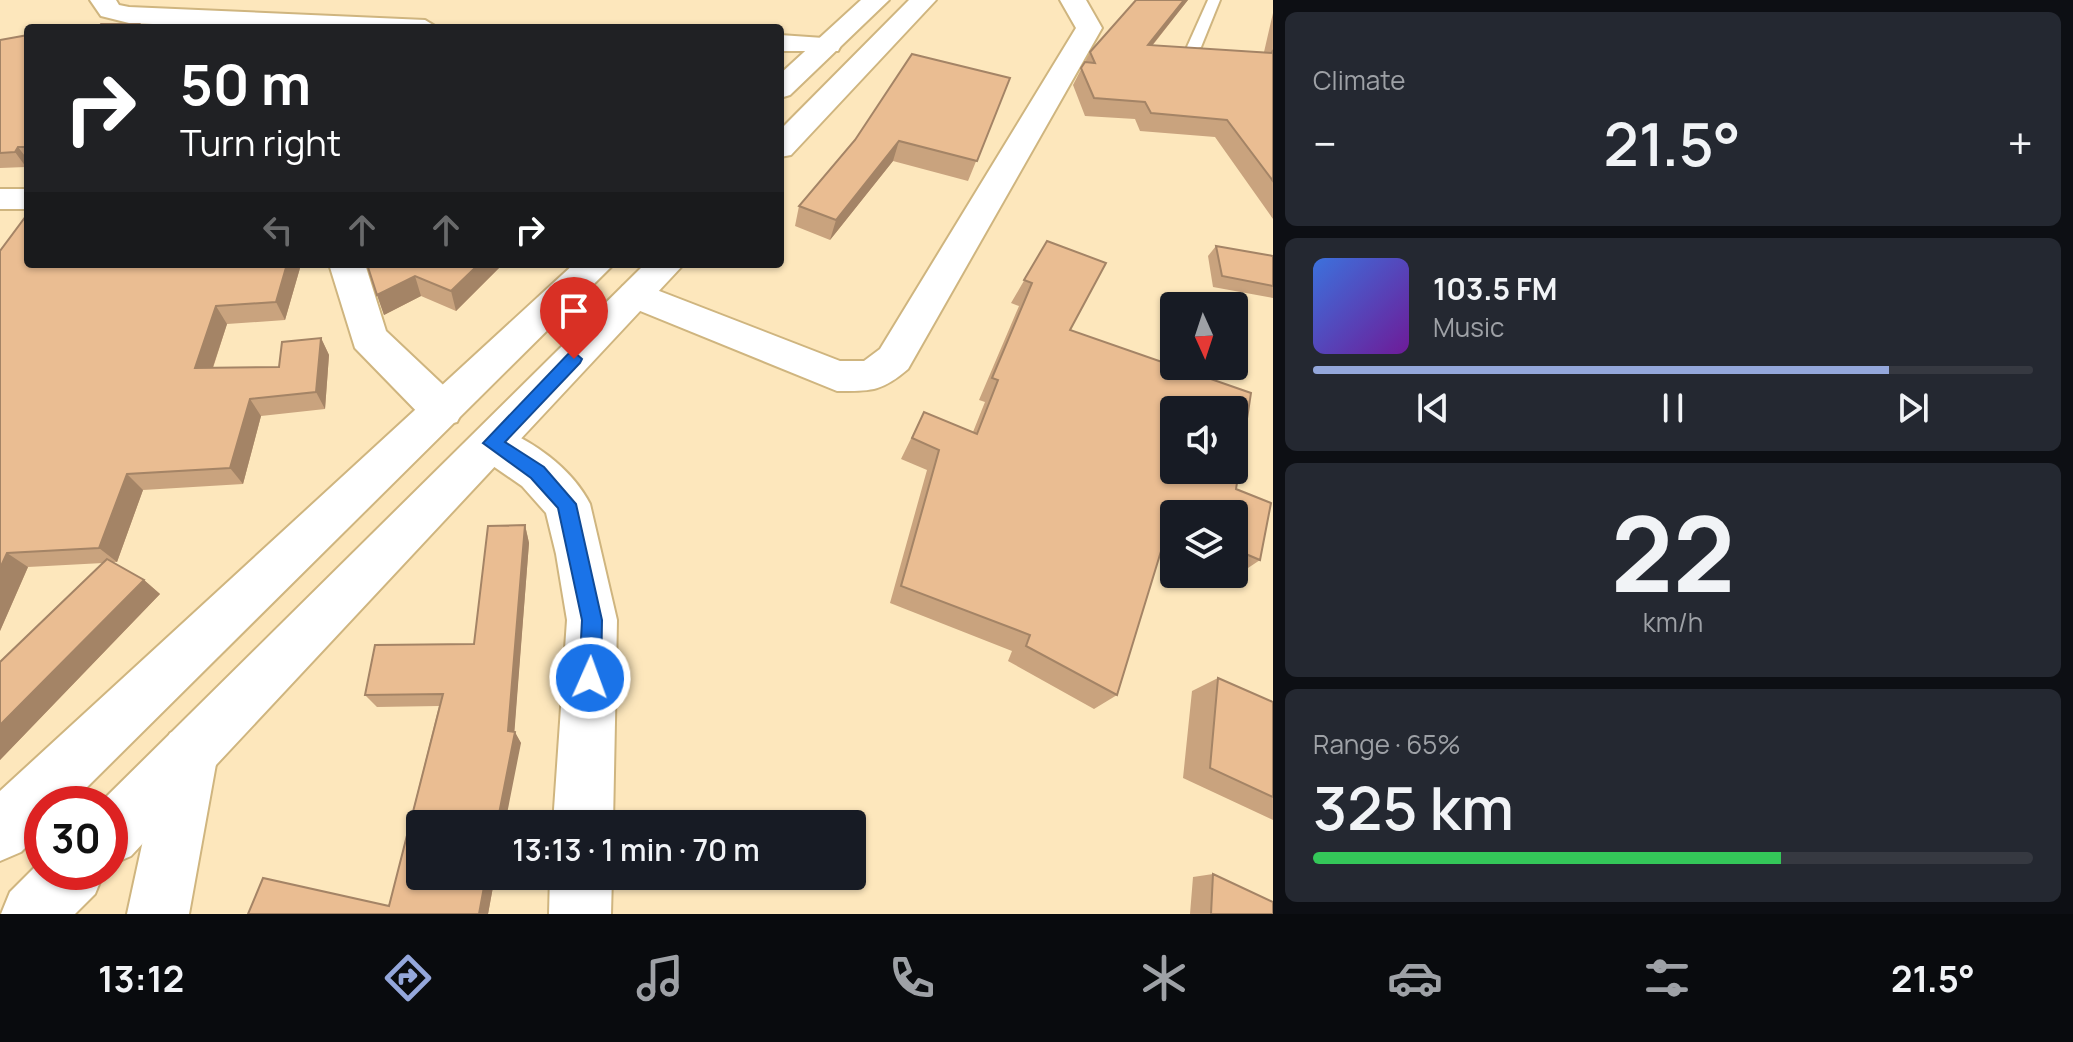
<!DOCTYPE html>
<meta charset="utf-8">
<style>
body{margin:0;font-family:Manrope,sans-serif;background:#242831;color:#f1f3f6;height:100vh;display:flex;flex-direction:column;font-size:30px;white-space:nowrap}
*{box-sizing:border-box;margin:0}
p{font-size:26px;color:#9ea1a6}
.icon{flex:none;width:44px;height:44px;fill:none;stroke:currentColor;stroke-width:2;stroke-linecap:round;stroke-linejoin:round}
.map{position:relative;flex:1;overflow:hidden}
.drawer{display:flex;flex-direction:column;gap:12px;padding:12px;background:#0d0f14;width:800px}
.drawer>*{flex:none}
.banner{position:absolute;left:24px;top:24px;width:760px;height:244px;border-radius:8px;box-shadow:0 2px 6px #0004;background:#202124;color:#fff;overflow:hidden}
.needle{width:52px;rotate:177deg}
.buttons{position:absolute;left:1160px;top:292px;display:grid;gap:16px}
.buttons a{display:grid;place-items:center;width:88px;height:88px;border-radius:8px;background:#171b24;box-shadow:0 2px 6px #0004;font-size:40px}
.speed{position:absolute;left:24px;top:786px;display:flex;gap:16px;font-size:40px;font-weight:700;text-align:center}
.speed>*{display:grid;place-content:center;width:104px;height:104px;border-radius:50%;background:#171b24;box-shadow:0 2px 6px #0004;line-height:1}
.speed .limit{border:12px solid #d22;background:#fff;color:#111}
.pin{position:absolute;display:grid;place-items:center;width:68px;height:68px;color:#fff;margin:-82px -34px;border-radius:50% 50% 50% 0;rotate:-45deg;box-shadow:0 0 8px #0007}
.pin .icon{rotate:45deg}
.me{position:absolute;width:88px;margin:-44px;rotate:2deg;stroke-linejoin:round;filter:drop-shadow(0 0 6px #0008)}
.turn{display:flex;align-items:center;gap:28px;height:168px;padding:0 24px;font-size:36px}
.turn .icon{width:104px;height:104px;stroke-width:2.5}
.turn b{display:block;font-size:56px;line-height:68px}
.lanes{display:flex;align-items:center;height:76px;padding:0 24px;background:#0003;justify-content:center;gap:40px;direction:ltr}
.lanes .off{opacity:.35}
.big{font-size:60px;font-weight:600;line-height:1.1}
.drawer .card{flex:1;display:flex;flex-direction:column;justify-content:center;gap:12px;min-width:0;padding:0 28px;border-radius:12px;background:#242831}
.drawer .dial{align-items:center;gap:0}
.dial b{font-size:104px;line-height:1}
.song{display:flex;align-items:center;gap:24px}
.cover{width:96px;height:96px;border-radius:12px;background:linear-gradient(135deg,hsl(220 70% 55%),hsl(280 70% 35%))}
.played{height:8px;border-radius:4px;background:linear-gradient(90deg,#94a7db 80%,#363941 80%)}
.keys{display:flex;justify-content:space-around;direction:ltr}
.heat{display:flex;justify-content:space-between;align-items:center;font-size:44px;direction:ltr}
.charge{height:12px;border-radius:6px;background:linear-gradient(90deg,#34c759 65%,#363941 0)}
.trip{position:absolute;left:406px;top:810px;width:460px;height:80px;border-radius:8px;background:#171b24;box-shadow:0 2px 6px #0004;font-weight:600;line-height:80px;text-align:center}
.tab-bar{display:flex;height:128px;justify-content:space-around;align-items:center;background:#090b0e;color:#9ea1a6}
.tab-bar .icon{width:56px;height:56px}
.tab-bar .current{color:#94a7db}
.tab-bar b{font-size:36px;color:#f1f3f6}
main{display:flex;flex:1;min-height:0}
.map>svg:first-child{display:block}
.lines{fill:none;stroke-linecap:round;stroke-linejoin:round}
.service-casing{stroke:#cfb57f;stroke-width:4}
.minor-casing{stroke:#cfb57f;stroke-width:4}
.secondary-casing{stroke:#cfb57f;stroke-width:4}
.service{fill:#fff;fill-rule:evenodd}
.minor{fill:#fff;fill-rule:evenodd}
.secondary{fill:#fff;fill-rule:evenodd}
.wall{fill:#c9a37e}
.shaded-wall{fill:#a48466}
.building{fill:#eabd92;stroke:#a48466;stroke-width:2;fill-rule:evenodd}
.route{fill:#1a73e8;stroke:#114b97;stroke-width:2}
</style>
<main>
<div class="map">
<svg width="1273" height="914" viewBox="0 0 1273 914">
<rect width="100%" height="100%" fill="#fde7bc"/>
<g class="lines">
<defs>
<path id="service" d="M 1208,0 L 1220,0 L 1201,47 L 1189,50 L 1187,47 Z"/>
<path id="minor" d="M 90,0 L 116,0 L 119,5 L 129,7 L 425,20 L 438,28 L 248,28 L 129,23 L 101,16 Z
M 1060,0 L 1086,0 L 1102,28 L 908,369 C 881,392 871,391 837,391 L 623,304 L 617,295 L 623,286 L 636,282 L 840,361 L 864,361 L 880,349 L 1076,28 Z
M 780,35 L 838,39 L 841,45 L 838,51 L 780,51 Z
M 0,189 L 28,189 L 28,209 L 0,209 Z
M 329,264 L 365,264 L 386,331 L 457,398 L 463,410 L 457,422 L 442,426 L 427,422 L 355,348 Z
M 492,425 C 530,438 572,468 590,504 L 617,620 L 613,824 L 553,824 L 567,620 L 556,554 L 546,513 L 522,486 L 477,455 L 470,443 L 477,431 Z
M 190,725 L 210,733 L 218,753 L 189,914 L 127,914 L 162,753 L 170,733 Z
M 550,876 L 612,876 L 611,914 L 549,914 Z"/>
<path id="secondary" d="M 861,0 L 889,0 L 790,95 L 780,98 L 780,74 Z
M 909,0 L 936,0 L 791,155 L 780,157 L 780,130 Z
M 574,264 L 614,264 L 70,804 L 42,804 L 42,831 L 21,852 L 0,861 L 0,791 Z
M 645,264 L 684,264 L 131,856 L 110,865 L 110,804 L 99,804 Z
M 42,860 L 42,872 L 104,872 L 95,894 L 75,914 L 1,914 L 10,892 Z"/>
</defs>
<use href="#service" class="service-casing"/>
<use href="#minor" class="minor-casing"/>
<use href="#secondary" class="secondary-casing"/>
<use href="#service" class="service"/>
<use href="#minor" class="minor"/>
<use href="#secondary" class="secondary"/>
</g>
<path class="wall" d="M 1136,0 L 1188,0 L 1152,46 L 1264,52 L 1273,13 L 1273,219 L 1215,137 L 1140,131 L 1135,119 L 1085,116 L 1073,85 L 1090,52 Z
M 28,35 L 28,164 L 26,167 L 0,168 L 0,40 Z
M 1010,78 L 968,181 L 893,161 L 830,240 L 795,226 L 799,206 L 855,140 Z
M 28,216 L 300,268 L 285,320 L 227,324 L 213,368 L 279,367 L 321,338 L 329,355 L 325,409 L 261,416 L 243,484 L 143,490 L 117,562 L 113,562 L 144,580 L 160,594 L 0,760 L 0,662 L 103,563 L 28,567 L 0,631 Z
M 1047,241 L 1070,330 L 1236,489 L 1260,560 L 1233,578 L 1224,574 L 1234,574 L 1234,514 L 1174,514 L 1174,541 L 1165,537 L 1117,695 L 1094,709 L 1008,661 L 1012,651 L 890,603 L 927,470 L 901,459 L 924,412 L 973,432 L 985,402 L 979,400 L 1019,306 L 1011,303 Z
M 1216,246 L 1273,256 L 1273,298 L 1213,287 L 1208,256 Z
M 367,264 L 503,264 L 456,311 L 421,296 L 384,315 Z
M 525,525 L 529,543 L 514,732 L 521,743 L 420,876 L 495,876 L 488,914 L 248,914 L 389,906 L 439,706 L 377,707 L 365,695 L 474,644 Z
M 1218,678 L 1273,702 L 1273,820 L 1183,778 L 1192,691 Z
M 1213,874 L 1273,914 L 1190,914 L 1193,877 Z"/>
<path class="shaded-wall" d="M 1184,0 L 1188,0 L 1138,63 L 1148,45 Z
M 899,141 L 893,161 L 830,240 L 836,220 Z
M 18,147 L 28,160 L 28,164 L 26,167 L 15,152 Z
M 287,264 L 298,264 L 300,268 L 285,320 L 276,302 Z
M 479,264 L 503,264 L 456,311 L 451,291 Z
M 415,276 L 421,296 L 384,315 L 377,295 Z
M 216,306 L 227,324 L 207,385 L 195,368 Z
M 321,338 L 329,355 L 325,409 L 316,392 Z
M 250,399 L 261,416 L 243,484 L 230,468 Z
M 127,474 L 143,490 L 117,562 L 99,548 Z
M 525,525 L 529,543 L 514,737 L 515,732 L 521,743 L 505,824 L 497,824 L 508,731 Z
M 7,553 L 28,567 L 0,631 L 0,568 Z
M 144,580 L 160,594 L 0,760 L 0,725 Z
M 486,876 L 495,876 L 488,914 L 479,914 Z"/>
<path class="building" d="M 1136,0 L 1184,0 L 1148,45 L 1272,53 L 1273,50 L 1273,181 L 1227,120 L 1151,113 L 1145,102 L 1094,98 L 1081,68 L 1085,62 L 1095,63 L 1090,52 Z
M 101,24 L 139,24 L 136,28 L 98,28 Z
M 428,25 L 479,27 L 310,28 Z
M 28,35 L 28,147 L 18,147 L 15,152 L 0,153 L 0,40 Z
M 912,54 L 1010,78 L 977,161 L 899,141 L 836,220 L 799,206 L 855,140 Z
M 26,216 L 28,216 L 28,264 L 287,264 L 276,302 L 216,306 L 195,368 L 279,367 L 282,342 L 321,338 L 316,392 L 250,399 L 230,468 L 127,474 L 99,548 L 7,553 L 0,568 L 0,251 Z
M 1047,241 L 1106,263 L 1070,330 L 1251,393 L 1236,489 L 1271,503 L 1260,560 L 1234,549 L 1234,514 L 1178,514 L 1173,512 L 1117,695 L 1026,646 L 1030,635 L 901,586 L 939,450 L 912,438 L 924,412 L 977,434 L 998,380 L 992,378 L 1032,283 L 1024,280 ZM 1174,410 L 1234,410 L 1234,470 L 1174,470 Z
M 1216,246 L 1273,256 L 1273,286 L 1222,276 Z
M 367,264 L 479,264 L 451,291 L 415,276 L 377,295 Z
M 525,525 L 508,731 L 515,732 L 497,824 L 420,824 L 420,876 L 486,876 L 479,914 L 248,914 L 263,878 L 389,906 L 443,694 L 365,695 L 375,645 L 474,644 L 488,526 Z
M 107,559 L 144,580 L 0,725 L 0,662 Z
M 1218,678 L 1273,702 L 1273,797 L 1210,768 Z
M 1213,874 L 1273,902 L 1273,914 L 1211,914 Z"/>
<path class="route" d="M 574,352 L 582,359 L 580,363 L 505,442 L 544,467 L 576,504 L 602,620 L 601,678 L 597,686 L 590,689 L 582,686 L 579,678 L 582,620 L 558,508 L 531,478 L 483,443 L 568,354 Z"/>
</svg>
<div class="buttons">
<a><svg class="needle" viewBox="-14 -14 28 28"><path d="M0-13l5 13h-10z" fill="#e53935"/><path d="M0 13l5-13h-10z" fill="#9ea1a6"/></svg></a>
<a><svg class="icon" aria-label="sound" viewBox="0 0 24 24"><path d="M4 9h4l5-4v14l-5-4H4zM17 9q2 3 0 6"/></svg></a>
<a><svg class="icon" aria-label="layers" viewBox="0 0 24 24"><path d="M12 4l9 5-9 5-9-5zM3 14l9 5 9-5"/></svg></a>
</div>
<div class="speed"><div class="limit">30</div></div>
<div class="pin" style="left:574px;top:359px;background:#d93025"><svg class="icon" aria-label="arrive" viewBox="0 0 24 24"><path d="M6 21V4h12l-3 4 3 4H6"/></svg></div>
<svg class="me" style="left:590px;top:678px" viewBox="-20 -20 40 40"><circle r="17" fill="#1a73e8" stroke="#fff" stroke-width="3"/><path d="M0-11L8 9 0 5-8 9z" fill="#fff"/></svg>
<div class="trip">13:13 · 1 min · 70 m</div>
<div class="banner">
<div class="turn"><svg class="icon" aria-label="right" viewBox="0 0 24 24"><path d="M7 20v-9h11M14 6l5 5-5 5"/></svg><div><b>50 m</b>Turn right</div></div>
<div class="lanes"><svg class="icon off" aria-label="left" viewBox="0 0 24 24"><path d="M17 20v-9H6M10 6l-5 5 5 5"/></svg><svg class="icon off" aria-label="ahead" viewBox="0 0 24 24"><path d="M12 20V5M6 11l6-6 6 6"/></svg><svg class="icon off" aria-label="ahead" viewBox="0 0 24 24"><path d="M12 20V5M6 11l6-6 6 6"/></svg><svg class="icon" aria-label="right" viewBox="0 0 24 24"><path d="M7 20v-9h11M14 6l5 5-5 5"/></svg></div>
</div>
</div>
<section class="drawer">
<div class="card"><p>Climate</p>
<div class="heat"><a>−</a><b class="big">21.5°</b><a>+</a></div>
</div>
<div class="card">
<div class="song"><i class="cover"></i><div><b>103.5 FM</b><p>Music</p></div></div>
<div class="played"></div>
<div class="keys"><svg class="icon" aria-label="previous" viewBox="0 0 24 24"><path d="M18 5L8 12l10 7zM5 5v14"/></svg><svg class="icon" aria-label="pause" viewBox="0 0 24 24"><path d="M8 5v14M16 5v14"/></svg><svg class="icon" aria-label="next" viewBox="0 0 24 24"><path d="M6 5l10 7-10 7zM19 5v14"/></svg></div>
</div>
<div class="card dial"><b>22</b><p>km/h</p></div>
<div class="card"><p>Range · 65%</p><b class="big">325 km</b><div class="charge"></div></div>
</section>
</main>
<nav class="tab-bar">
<b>13:12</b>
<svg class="icon current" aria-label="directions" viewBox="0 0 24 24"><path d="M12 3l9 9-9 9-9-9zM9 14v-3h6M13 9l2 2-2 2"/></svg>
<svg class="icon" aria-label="music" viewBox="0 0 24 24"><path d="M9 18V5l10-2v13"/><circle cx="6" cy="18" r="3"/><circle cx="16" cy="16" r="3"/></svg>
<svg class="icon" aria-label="phone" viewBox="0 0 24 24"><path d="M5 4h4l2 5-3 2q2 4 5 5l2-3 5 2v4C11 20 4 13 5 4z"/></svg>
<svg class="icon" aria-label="climate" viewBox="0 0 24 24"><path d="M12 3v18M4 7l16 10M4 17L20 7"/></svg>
<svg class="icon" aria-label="car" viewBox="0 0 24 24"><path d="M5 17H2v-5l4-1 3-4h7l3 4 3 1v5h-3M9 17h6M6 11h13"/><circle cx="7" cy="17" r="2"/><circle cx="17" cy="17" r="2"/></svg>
<svg class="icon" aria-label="filters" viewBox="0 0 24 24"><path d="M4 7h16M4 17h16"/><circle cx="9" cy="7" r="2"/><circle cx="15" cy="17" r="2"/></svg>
<b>21.5°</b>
</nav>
